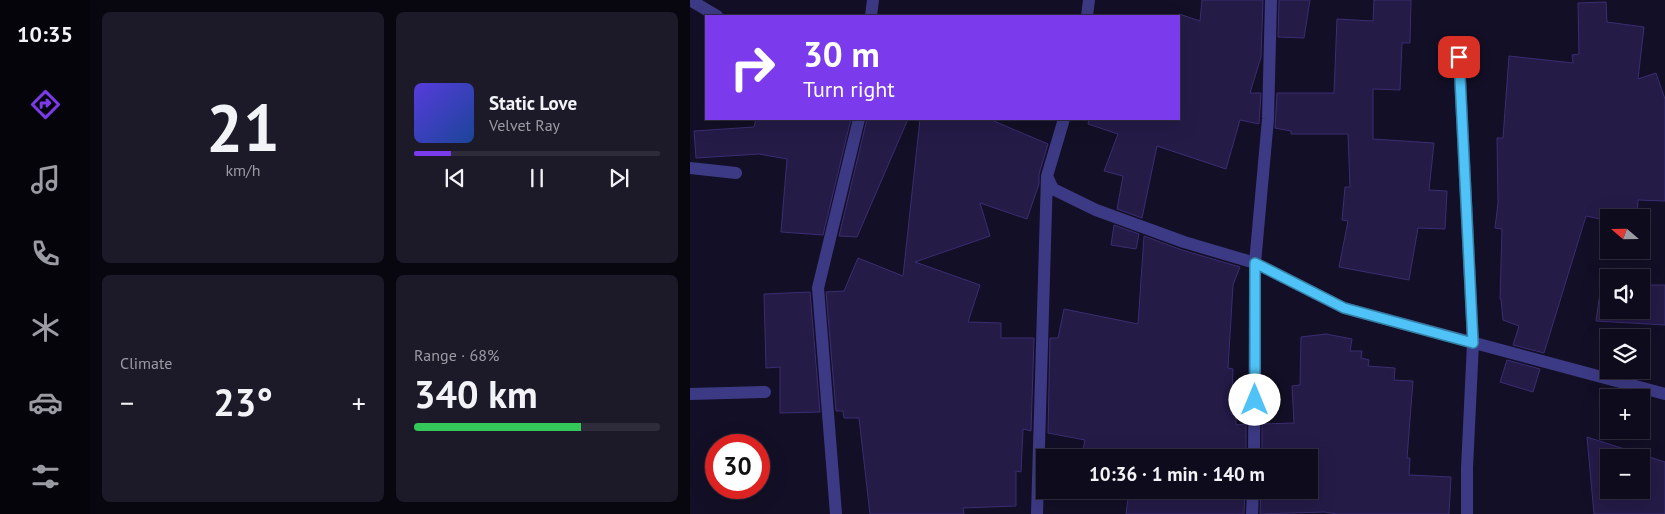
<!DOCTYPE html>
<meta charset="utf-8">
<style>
body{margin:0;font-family:"PT Sans",sans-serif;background:#1c1929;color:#f1f3f6;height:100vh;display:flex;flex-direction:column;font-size:19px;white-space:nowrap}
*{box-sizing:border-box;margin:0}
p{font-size:16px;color:#9b9ba3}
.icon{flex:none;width:28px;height:28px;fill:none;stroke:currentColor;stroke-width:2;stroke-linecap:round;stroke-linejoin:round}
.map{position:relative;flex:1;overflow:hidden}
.details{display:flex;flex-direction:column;gap:12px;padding:12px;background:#08060f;width:600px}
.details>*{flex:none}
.hud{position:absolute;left:15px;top:15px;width:475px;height:105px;border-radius:0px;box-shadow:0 5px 20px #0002,0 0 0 1px #2e2b3b;background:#7c3aed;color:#fff;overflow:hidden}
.needle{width:32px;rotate:290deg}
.tools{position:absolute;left:910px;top:209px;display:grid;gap:10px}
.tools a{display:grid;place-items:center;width:50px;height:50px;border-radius:0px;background:#0e0b1c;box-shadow:0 5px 20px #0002,0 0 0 1px #2e2b3b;font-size:25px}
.speed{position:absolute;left:15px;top:434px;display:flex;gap:10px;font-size:25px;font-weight:700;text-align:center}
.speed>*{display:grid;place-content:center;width:65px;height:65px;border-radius:50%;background:#0e0b1c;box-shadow:0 5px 20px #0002,0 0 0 1px #2e2b3b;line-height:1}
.speed .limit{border:8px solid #d22;background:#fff;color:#111}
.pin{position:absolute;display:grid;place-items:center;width:42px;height:42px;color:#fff;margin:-21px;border-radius:10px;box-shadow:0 2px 8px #0006}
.me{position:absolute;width:55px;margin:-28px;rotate:0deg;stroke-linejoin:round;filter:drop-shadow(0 0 4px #0008)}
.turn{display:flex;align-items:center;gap:18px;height:105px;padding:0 15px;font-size:22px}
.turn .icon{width:65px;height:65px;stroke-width:2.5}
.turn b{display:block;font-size:35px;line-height:42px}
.big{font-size:38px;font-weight:800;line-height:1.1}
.details .widget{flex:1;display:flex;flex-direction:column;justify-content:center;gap:8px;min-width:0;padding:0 18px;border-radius:8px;background:#1c1929}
.details .dial{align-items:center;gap:0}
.dial b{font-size:65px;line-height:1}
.song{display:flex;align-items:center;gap:15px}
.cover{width:60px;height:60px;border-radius:8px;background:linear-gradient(135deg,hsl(250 70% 55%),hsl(220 70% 35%))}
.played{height:5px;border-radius:2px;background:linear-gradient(90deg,#7c3aed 15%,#2e2b3b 15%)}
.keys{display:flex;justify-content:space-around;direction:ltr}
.heat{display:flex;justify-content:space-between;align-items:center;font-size:28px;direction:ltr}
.charge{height:8px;border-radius:4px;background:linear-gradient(90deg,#34c759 68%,#2e2b3b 0)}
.details .tiles{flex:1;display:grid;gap:12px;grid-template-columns:repeat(2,1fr)}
.trip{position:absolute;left:346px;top:449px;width:282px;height:50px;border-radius:0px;background:#0e0b1c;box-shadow:0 5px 20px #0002,0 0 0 1px #2e2b3b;font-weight:800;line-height:50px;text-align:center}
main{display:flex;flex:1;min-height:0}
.menu{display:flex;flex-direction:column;width:90px;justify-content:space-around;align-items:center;background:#06040b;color:#9b9ba3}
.menu .icon{width:35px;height:35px}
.menu .on{color:#7c3aed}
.menu b{font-size:22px;color:#f1f3f6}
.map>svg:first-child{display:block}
.building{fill:#241b47;stroke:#3b2d73;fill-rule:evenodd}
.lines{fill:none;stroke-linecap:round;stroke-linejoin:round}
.minor{stroke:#3d3a85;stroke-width:12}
.route-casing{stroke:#337fa1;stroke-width:12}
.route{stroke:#4fc3f7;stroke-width:9}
</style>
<main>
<nav class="menu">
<b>10:35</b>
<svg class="icon on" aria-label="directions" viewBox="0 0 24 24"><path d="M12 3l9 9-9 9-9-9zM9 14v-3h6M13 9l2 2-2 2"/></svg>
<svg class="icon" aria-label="music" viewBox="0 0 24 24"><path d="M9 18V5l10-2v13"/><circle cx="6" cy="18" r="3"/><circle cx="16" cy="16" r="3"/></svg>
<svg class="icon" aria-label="phone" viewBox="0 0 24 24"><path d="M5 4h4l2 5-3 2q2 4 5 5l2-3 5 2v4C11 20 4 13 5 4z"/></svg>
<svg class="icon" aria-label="climate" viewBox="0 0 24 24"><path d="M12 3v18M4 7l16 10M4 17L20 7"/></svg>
<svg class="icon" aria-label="car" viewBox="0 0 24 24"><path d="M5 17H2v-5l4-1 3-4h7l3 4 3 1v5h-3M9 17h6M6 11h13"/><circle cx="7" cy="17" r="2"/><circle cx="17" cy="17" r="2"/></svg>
<svg class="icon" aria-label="filters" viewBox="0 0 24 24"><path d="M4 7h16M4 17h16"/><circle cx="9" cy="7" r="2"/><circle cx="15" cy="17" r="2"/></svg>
</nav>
<section class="details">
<div class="tiles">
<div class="widget dial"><b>21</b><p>km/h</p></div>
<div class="widget">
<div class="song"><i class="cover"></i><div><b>Static Love</b><p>Velvet Ray</p></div></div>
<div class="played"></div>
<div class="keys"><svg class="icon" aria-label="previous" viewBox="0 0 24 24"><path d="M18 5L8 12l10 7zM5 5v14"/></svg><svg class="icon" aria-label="pause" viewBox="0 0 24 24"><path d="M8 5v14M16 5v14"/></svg><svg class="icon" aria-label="next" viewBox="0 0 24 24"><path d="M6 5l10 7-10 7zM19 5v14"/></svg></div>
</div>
<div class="widget"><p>Climate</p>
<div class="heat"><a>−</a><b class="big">23°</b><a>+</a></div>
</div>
<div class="widget"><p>Range · 68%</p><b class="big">340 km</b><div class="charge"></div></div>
</div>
</section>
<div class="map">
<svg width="975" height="514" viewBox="0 0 975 514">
<rect width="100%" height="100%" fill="#130f26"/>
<path class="building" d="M 512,0 L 573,0 L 571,57 L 560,93 L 571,93 L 569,124 L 550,120 L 536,169 L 467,146 L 452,218 L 427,209 L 433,176 L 414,171 L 428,134 L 398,124 L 399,119 L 489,119 L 489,14 L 510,21 Z
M 589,0 L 620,0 L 614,38 L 588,37 Z
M 684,0 L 721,0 L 720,43 L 712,43 L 710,90 L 683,89 L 683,139 L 744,143 L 739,190 L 757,191 L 755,229 L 728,228 L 719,280 L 649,267 L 658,221 L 652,220 L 655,187 L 660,187 L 658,134 L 601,134 L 601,131 L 585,128 L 587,93 L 644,93 L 647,19 L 683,21 Z
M 916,2 L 917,22 L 954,27 L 948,79 L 966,73 L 975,99 L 975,201 L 948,200 L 947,218 L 919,218 L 919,221 L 896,216 L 854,353 L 823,345 L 829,326 L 813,320 L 811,299 L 810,299 L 812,229 L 805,228 L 808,203 L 807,138 L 813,138 L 819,56 L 883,63 L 882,55 L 889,54 L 888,3 Z
M 66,119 L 161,119 L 133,235 L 91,232 L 97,159 L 69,154 L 6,158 L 4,131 L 64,127 Z
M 177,119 L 218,119 L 167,237 L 149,236 Z
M 230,119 L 299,119 L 358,144 L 349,174 L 349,184 L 337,219 L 290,203 L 300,236 L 225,262 L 290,285 L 278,322 L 311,323 L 311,338 L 344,338 L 341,431 L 333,429 L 331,472 L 326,471 L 326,506 L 273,508 L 274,514 L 180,514 L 169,418 L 154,418 L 153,411 L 146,411 L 136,292 L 154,291 L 168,258 L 213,276 Z
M 424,225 L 449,234 L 446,249 L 421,245 Z
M 454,236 L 492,250 L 550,267 L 543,285 L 538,368 L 543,369 L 541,414 L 546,414 L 546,425 L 556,424 L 556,458 L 391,458 L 395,440 L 358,433 L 360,338 L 368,338 L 374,309 L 448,324 Z
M 951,285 L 975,285 L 975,325 L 906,321 L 911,286 L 919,286 L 919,310 L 951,310 Z
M 120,292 L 130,412 L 90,413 L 90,367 L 76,368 L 74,294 Z
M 636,334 L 662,339 L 660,351 L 672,351 L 671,358 L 679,360 L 678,366 L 705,368 L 704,380 L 723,381 L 717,458 L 720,458 L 719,475 L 761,477 L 759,514 L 646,514 L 635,512 L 570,514 L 571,490 L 620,490 L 620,458 L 572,458 L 572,424 L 604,423 L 602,386 L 610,385 L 611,337 Z
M 817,360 L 850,369 L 843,392 L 810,382 Z
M 897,437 L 975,462 L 975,514 L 904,514 ZM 919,458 L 951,458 L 951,490 L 919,490 Z
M 432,490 L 555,490 L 554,514 L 436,514 L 439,491 Z"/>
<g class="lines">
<path class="minor" d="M 0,0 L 27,16
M 181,16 L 183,0
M 397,16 L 399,0
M 769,57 L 783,343 L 777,468 L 777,514
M 0,168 L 46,173
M 357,176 L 363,189 L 406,210 L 494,242 L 565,263 L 654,308 L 975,394
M 0,394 L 75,392
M 564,458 L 565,263 L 578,119 L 581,0
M 146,514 L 128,288 L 169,119
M 347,514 L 357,176 L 374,119
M 562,514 L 563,490"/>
</g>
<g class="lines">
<defs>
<path id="route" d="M 565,400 L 565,263 L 654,308 L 783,343 L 769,57"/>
</defs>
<use href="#route" class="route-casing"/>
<use href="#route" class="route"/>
</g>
</svg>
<div class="tools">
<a><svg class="needle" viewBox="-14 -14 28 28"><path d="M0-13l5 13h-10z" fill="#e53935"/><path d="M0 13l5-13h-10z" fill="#9b9ba3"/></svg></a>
<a><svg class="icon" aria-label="sound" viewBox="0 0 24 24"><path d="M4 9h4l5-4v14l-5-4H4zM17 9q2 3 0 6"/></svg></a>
<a><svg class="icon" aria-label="layers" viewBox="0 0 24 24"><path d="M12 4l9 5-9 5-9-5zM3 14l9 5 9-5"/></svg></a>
<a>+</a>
<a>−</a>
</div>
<div class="speed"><div class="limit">30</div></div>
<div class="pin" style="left:769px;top:57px;background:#d93025"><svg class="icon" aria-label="arrive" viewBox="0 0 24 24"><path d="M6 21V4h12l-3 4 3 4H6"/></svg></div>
<svg class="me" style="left:565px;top:400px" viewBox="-20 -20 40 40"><circle r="19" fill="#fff"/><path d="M0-13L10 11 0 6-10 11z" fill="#4fc3f7"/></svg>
<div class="trip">10:36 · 1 min · 140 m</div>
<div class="hud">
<div class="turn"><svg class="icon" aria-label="right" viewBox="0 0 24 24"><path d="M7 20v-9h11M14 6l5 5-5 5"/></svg><div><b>30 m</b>Turn right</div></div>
</div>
</div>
</main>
